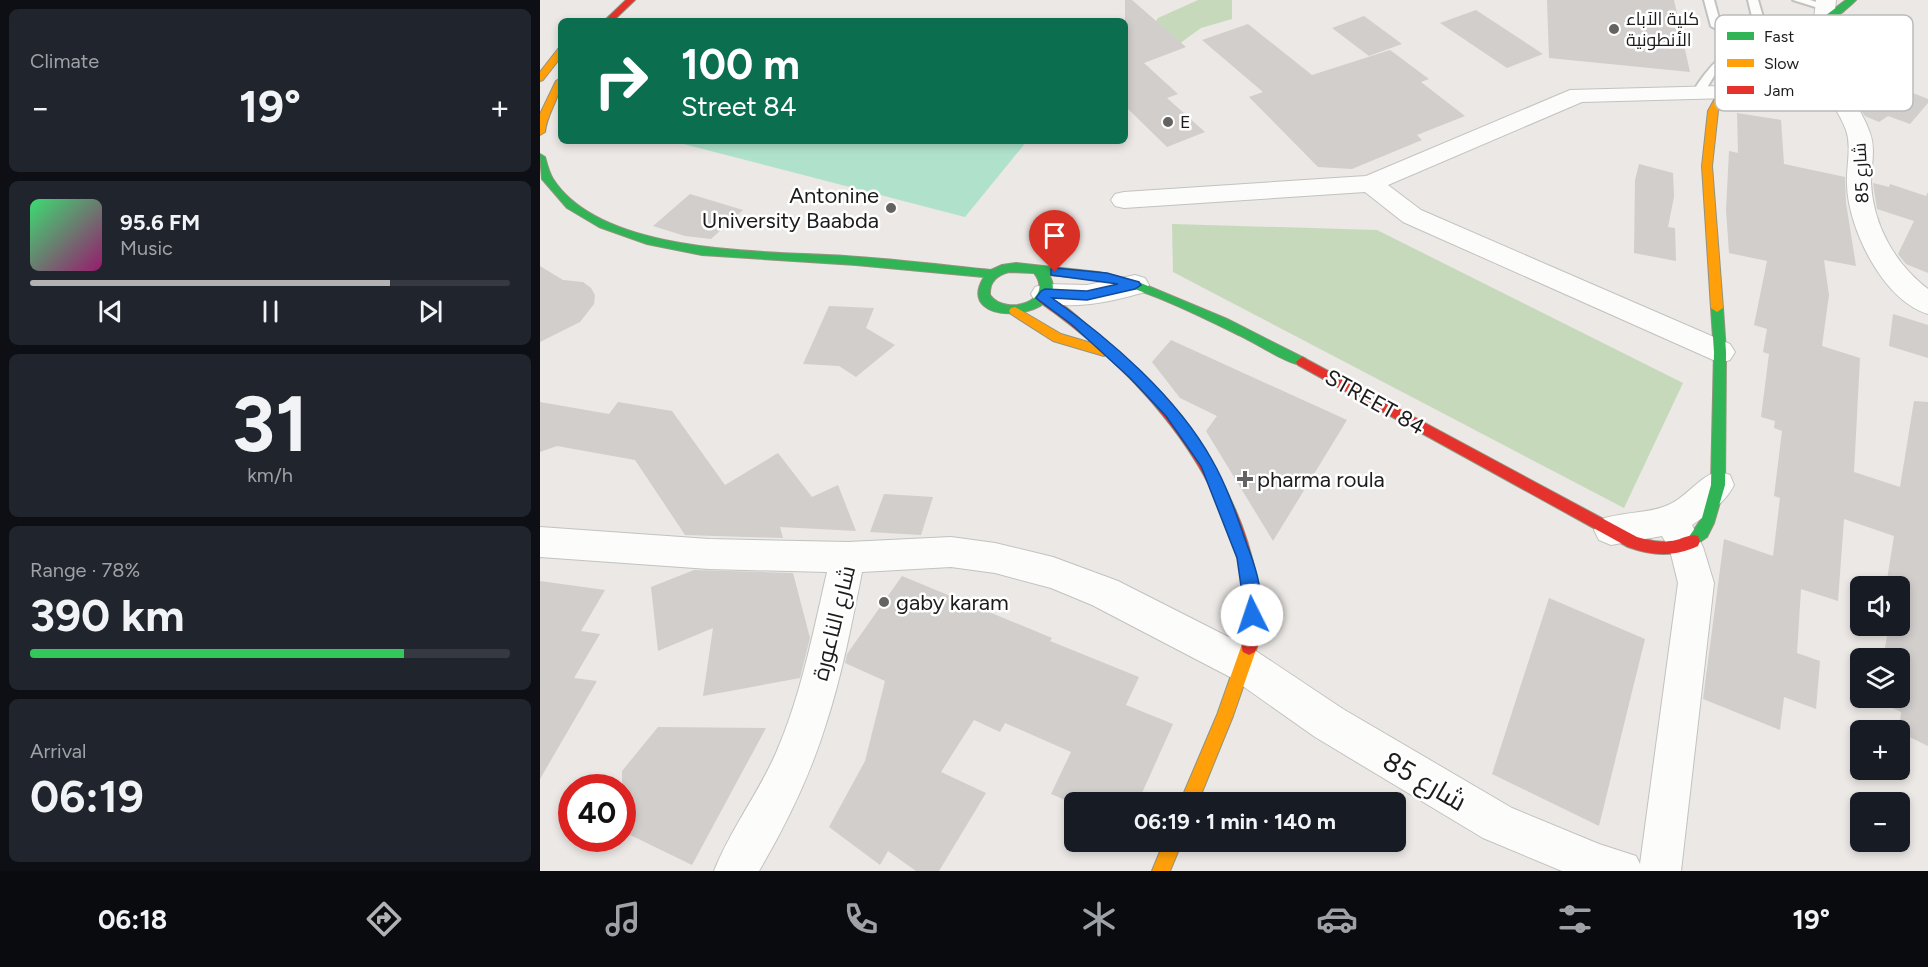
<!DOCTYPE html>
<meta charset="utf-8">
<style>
body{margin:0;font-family:Figtree,Cairo,sans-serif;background:#20242c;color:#f1f3f6;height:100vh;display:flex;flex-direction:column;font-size:22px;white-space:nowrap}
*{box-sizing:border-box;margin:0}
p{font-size:20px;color:#9ea1a6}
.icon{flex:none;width:33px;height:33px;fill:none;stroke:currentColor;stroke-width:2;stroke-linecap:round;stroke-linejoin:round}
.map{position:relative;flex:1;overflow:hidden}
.side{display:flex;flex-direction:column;gap:9px;padding:9px;background:#0d0f14;width:540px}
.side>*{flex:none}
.guide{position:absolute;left:18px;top:18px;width:570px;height:126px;border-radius:9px;box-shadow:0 3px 9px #0003;background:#0b6e4f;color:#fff;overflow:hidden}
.fabs{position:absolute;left:1310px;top:576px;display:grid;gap:12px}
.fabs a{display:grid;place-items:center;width:60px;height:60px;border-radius:9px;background:#171b24;box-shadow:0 3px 9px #0003;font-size:30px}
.speed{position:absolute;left:18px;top:774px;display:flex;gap:12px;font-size:30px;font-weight:700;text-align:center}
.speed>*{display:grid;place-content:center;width:78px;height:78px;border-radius:50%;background:#171b24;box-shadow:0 3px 9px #0003;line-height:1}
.speed .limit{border:9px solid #d22;background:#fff;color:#111}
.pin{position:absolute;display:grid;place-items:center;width:51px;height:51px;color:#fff;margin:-62px -26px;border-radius:50% 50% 50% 0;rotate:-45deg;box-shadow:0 0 6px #0007}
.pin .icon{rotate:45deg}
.me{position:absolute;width:66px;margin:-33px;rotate:356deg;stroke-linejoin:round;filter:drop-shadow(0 0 4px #0008)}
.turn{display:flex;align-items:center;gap:21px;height:126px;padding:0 24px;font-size:27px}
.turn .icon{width:78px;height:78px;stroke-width:2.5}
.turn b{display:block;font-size:42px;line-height:51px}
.big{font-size:45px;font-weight:700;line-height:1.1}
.side .tile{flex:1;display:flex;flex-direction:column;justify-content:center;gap:9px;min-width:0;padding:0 21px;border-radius:9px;background:#20242c}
.side .dial{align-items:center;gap:0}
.dial b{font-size:78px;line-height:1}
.song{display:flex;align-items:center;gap:18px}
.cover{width:72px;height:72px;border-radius:9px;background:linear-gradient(135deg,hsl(140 70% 55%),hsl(320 70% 35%))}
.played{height:6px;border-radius:3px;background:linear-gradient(90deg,#b2b2b3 75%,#363941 75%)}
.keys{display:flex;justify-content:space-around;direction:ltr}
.heat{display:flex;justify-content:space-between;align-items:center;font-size:33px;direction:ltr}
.charge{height:9px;border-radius:4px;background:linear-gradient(90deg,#34c759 78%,#363941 0)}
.trip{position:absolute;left:524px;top:792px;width:342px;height:60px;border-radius:9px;background:#171b24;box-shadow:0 3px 9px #0003;font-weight:700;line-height:60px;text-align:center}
.dock{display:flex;height:96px;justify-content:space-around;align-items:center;background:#090b0e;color:#9ea1a6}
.dock .icon{width:42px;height:42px}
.dock .on{color:#b2b2b3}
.dock b{font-size:27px;color:#f1f3f6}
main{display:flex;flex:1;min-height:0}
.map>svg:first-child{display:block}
.forest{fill:#c6d9ba}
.pitch{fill:#b0e2cb}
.building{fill:#d1cecc}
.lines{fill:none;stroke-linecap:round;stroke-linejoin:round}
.lane-casing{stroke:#c3c2c1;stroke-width:4}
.street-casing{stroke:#c3c2c1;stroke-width:2}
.fast-casing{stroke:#93937d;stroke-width:2}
.slow-casing{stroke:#93937d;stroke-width:2}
.jam-casing{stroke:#93937d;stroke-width:2}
.lane{fill:#fcfcfb;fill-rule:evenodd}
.street{fill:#fcfcfb;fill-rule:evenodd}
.fast{fill:#30b455;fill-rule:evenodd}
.slow{fill:#ff9f0a;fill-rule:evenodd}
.jam{fill:#e5322d;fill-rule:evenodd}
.route{fill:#1a73e8;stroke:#114b97;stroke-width:1.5}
.poi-dot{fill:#646362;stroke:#fff;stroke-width:2}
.labels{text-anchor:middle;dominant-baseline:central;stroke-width:5;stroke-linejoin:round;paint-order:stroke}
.far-poi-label{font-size:18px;fill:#1c1c1c;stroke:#fff;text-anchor:start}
.far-street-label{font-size:18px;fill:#1c1c1c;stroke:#fff}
.poi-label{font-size:22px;fill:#1c1c1c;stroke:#fff;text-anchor:start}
.street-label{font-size:22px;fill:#1c1c1c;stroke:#fff}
.near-street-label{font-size:27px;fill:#1c1c1c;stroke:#fff}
.key{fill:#fff;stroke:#bbb;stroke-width:1.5}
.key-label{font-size:16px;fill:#1c1c1c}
</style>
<main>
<section class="side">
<div class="tile"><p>Climate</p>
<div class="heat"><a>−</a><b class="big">19°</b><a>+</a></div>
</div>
<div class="tile">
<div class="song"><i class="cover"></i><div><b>95.6 FM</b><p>Music</p></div></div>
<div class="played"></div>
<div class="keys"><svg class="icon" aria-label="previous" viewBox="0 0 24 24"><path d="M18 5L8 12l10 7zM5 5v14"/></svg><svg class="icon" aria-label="pause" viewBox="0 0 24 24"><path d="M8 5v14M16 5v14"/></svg><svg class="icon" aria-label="next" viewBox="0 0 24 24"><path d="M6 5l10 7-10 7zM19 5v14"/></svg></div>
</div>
<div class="tile dial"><b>31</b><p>km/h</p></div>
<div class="tile"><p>Range · 78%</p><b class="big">390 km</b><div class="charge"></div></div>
<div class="tile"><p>Arrival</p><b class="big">06:19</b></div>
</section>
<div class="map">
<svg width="1388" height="871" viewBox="0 0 1388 871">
<rect width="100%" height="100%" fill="#ebe8e5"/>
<path class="forest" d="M 658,0 L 692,0 L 692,19 L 661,28 L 639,44 L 606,38 L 618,18 Z
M 632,224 L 837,230 L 1143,383 L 1084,508 L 633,272 Z"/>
<path class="pitch" d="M 132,141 L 487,141 L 425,217 Z"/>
<path class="building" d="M 585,0 L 592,0 L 646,47 L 604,63 L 638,94 L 627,98 L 665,132 L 627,147 L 585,106 Z
M 1007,0 L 1134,0 L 1150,72 L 1009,58 Z
M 936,10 L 1003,54 L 967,68 L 900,23 Z
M 824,16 L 862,44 L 829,56 L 792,28 Z
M 708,24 L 772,75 L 850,50 L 889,79 L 881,82 L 925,116 L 877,135 L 882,140 L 812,169 L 778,167 L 709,97 L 723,92 L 662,40 Z
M 1305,66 L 1388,99 L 1388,103 L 1370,124 L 1348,116 L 1339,122 L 1325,116 L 1296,75 Z
M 1197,113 L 1241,120 L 1244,164 L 1305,177 L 1306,203 L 1316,266 L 1284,260 L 1289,295 L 1282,346 L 1320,358 L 1314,472 L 1360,487 L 1374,401 L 1388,402 L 1388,746 L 1359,732 L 1361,712 L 1336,700 L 1336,698 L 1359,698 L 1359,658 L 1343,658 L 1349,626 L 1359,626 L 1359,586 L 1346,586 L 1354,536 L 1304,519 L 1298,601 L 1261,589 L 1257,653 L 1280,661 L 1276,709 L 1244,697 L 1240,730 L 1163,699 L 1184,539 L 1233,556 L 1240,498 L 1234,496 L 1242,431 L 1234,428 L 1235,421 L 1221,417 L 1229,354 L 1223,352 L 1227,329 L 1214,325 L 1227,261 L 1189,253 L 1186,210 L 1189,151 L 1198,153 Z
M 1099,164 L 1133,173 L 1134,197 L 1128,227 L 1135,228 L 1136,261 L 1094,253 L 1095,180 Z
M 1333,183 L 1349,187 L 1350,184 L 1386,196 L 1388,192 L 1388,273 L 1366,264 L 1358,254 L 1374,221 L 1337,209 Z
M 150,194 L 203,210 L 171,239 L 145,236 L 113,226 Z
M 0,266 L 23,280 L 43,282 L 51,288 L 55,295 L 54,304 L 40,322 L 0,342 Z
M 289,306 L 334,308 L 326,328 L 355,345 L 316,377 L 299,366 L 263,364 Z
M 1353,314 L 1388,325 L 1388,358 L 1349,346 Z
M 631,340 L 807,420 L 733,541 L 666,431 L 677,416 L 640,398 L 612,362 Z
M 0,402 L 69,414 L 78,402 L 132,411 L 185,485 L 238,453 L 272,497 L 298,485 L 316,531 L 240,527 L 243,538 L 145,535 L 95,460 L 17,446 L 0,452 Z
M 344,494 L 393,497 L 381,535 L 330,532 Z
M 154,570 L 253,573 L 270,638 L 260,678 L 163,696 L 173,628 L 118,651 L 111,587 Z
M 362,576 L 512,638 L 510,641 L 599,677 L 586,705 L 633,724 L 598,802 L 530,802 L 511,794 L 531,752 L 465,723 L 460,732 L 434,720 L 401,772 L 446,793 L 399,871 L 376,871 L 348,851 L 340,865 L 289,827 L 325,761 L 345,681 L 305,663 L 307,654 Z
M 0,581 L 65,590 L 41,631 L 60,634 L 34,678 L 57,681 L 0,779 Z
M 1009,598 L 1105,639 L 1059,826 L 952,774 Z
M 118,727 L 226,728 L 152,865 L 82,831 L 82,771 Z"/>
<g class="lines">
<defs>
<path id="lane" d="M 1164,0 L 1174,0 L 1181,26 L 1180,28 L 1176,29 L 1171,26 Z
M 1208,0 L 1218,0 L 1228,34 L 1189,60 L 1174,76 L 1162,96 L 1154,96 L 1152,93 C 1168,66 1188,47 1216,33 Z
M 1253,0 L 1270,0 L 1303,11 L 1298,14 Z"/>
<path id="street" d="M 1276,0 L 1296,0 L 1294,20 L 1291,24 L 1284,26 L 1277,24 L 1274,20 Z
M 1254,34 L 1261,36 C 1284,67 1317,95 1330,133 C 1336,149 1331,166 1331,183 C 1333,225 1355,264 1388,289 L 1388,314 C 1343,301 1308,228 1307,185 C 1306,166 1312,148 1306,130 C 1293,96 1264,70 1243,40 L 1247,36 Z
M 1181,86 L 1189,88 L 1192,93 L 1189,98 L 1042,102 L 848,185 L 881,210 L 1190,344 L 1195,352 L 1190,360 L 1180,363 L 863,222 L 825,192 L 584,208 L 575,206 L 571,200 L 575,194 L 584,192 L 826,176 L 1030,90 Z
M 595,275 L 605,278 L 609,285 L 605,292 C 571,302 530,311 495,301 L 491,294 L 495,287 L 505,284 L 547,285 Z
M 1178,471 L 1190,475 L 1194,485 C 1185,503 1168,514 1152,525 L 1163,547 L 1174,583 L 1141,871 L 1022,871 L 943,838 L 775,737 L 690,677 L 552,605 L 511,588 L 455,573 L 411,567 L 322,572 C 312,623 302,675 286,724 C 270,776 246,825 219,871 L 174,871 C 190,830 218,794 236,753 C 261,696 273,633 287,572 L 169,569 L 0,557 L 0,527 L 169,539 L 308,542 L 411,537 L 455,543 L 513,557 L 578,581 L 716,651 L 803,709 L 972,808 L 1059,844 L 1096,856 L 1100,864 L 1138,583 L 1130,550 L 1122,536 L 1071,545 L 1059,540 L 1054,530 L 1059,520 C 1080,512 1103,514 1123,507 C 1145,500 1157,478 1178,471 Z"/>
<path id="fast" d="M 1306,0 L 1316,0 C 1300,16 1276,31 1255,42 C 1231,55 1207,62 1191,86 L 1185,86 L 1183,84 C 1201,57 1229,50 1256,35 C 1274,25 1290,12 1306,0 Z
M 0,154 L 5,157 C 7,164 9,173 13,179 C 62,255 224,251 305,256 C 354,259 402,265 451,270 L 462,265 L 476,263 L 558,272 L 596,281 L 687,319 L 766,359 L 768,362 L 766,365 C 756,369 717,344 705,338 C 666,319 613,292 573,283 C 552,278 530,277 509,275 C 536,320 411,331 444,277 L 316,265 L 162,255 L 107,244 L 59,227 L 27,208 L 2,179 ZM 469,272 L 494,273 C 516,301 466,317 450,295 C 449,282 457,275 469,272 Z
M 1177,304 L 1183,308 L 1186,352 L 1185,485 L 1174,523 L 1167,537 L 1153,547 L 1148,546 L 1146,541 L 1162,518 L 1171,485 L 1174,352 L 1171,308 Z"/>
<path id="slow" d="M 21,48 L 21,57 L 3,80 L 0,81 L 0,72 L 18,49 Z
M 21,78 C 21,98 7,112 5,132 L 0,135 L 0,114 L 16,81 Z
M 1188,81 L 1193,84 L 1178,111 L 1172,166 L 1183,308 L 1177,312 L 1171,308 L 1162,166 L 1168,111 L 1183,84 Z
M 475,307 L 521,334 L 568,348 L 570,351 L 564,356 L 513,341 L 471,314 L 469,311 L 471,308 Z
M 709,639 L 715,642 L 717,647 L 693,716 L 658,802 L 640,802 L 677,715 L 701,647 L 703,642 Z
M 624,842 L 642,842 L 630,871 L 612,871 Z"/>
<path id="jam" d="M 86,0 L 95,0 L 73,21 L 64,21 Z
M 502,294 C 521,299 545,324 560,337 C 633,403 697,477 716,576 C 721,600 725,629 715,652 L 709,655 L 703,652 C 699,643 705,628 705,617 C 706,599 703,580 699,563 C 673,454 587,363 498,301 L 496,298 Z
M 762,357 L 1097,537 C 1108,540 1119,543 1130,541 C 1140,541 1149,533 1158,536 L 1160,541 L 1158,546 C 1134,557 1113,556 1088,547 L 758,365 L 756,362 Z"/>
</defs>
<use href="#lane" class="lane-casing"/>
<use href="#street" class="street-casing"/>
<use href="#fast" class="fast-casing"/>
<use href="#slow" class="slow-casing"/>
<use href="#jam" class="jam-casing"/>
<use href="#lane" class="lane"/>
<use href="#street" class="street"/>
<use href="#fast" class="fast"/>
<use href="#slow" class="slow"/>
<use href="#jam" class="jam"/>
</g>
<path class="route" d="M 515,268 L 567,273 L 599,282 L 601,285 L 595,289 L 547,300 L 512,298 C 570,339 637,397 672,460 C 687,486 697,516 707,545 C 715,565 727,600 717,621 L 712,623 L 706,621 L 697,558 L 661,466 L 626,416 L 590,378 L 531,324 L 496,298 L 501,291 L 505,289 L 547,291 L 578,284 L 511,275 L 511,269 Z"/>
<g class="poi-dot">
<circle cx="1074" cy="29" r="6"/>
<circle cx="628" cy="122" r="6"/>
<circle cx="351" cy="208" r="6"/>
<path d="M702 470h6v6h6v6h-6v6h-6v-6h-6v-6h6z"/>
<circle cx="344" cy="602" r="6"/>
</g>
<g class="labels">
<g class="far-poi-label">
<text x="1086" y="19">كلية الآباء<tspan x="1086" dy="21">الأنطونية</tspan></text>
<text x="640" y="122">E</text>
</g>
<g class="far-street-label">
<text transform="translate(1321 173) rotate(-93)">شارع 85</text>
</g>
<g class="poi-label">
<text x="339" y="195" text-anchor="end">Antonine<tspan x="339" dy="25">University Baabda</tspan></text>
<text x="717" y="479">pharma roula</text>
<text x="356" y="602">gaby karam</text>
</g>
<g class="street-label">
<text transform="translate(835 402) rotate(29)">STREET 84</text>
<text transform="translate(294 623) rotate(-76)">شارع الناعورة</text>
</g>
<g class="near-street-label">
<text transform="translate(885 781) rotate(30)">شارع 85</text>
</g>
</g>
<rect x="1175" y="15" width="198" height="96" rx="9" class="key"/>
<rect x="1187" y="32" width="27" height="8" fill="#30b455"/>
<rect x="1187" y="59" width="27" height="8" fill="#ff9f0a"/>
<rect x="1187" y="86" width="27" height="8" fill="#e5322d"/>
<g class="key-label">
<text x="1224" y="42">Fast</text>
<text x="1224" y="69">Slow</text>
<text x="1224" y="96">Jam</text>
</g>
</svg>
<div class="fabs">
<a><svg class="icon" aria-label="sound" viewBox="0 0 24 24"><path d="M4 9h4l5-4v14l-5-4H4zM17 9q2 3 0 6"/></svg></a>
<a><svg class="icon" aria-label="layers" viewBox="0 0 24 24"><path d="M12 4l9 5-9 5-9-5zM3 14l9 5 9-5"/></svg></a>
<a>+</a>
<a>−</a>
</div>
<div class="speed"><div class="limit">40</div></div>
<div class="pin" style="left:515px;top:272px;background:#d93025"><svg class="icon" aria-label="arrive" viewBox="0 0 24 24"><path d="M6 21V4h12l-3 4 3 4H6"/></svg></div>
<svg class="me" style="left:712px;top:615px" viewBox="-20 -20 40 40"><circle r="19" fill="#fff"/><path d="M0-13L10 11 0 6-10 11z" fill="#1a73e8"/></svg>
<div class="trip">06:19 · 1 min · 140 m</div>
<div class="guide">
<div class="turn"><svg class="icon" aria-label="right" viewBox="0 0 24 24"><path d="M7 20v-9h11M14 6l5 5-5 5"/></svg><div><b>100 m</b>Street 84</div></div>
</div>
</div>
</main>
<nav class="dock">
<b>06:18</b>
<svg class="icon on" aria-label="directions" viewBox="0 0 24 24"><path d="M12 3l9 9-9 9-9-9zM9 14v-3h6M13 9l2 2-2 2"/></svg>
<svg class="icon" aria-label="music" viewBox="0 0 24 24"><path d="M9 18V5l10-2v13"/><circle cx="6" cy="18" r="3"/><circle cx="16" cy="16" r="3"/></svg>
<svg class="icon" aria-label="phone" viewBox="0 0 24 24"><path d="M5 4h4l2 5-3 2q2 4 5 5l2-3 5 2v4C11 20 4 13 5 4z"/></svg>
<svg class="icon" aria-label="climate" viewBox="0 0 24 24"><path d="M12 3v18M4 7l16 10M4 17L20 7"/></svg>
<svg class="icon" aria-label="car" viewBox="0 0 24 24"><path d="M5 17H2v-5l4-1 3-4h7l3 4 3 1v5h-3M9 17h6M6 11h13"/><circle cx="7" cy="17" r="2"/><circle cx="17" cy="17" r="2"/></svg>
<svg class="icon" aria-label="filters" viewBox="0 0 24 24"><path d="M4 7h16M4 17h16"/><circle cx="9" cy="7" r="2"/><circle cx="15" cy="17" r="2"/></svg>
<b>19°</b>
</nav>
